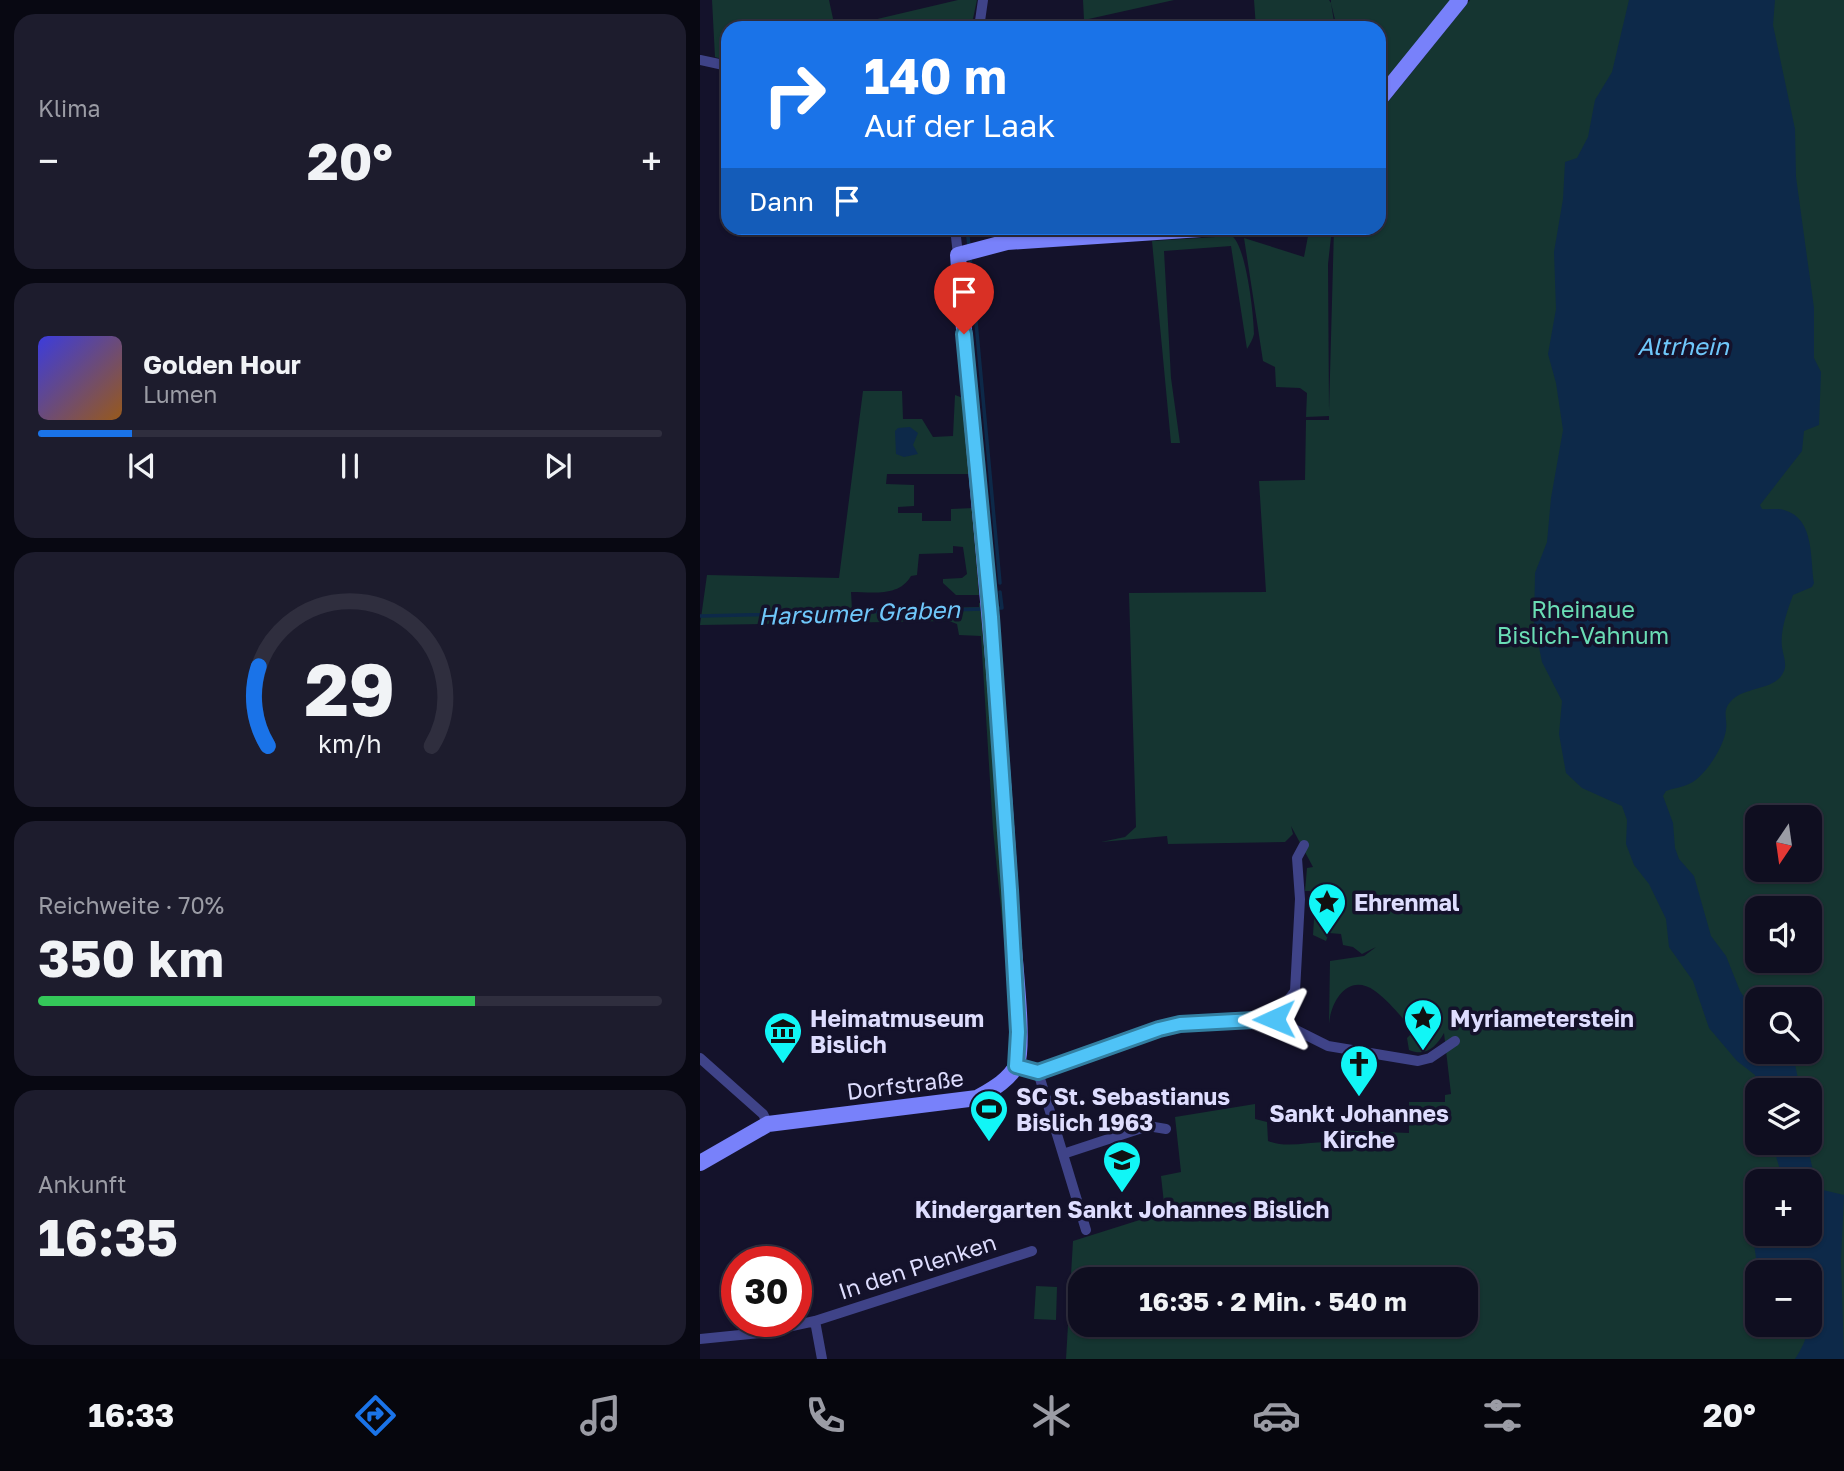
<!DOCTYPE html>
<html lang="de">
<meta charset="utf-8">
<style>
body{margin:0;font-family:"Golos Text",sans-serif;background:#1d1c2d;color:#f1f3f6;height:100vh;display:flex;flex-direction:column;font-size:26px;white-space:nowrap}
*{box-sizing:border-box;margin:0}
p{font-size:23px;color:#9b9ca5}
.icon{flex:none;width:38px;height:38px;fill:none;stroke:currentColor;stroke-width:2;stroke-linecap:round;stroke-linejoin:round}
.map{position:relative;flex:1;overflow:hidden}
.sheet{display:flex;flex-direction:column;gap:14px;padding:14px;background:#080812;width:700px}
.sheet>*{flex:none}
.hud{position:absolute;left:21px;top:21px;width:665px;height:214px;border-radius:21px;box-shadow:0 2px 5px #0004,0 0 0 2px #2f2e3e;background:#1a73e8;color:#fff;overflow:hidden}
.needle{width:46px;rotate:193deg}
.fabs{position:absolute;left:1045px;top:805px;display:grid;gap:14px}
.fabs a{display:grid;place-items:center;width:77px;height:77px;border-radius:14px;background:#0f0e20;box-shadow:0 2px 5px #0004,0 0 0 2px #2f2e3e;font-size:35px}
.speed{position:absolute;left:21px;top:1246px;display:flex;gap:14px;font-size:35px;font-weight:700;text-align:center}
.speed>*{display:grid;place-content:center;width:91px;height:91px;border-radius:50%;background:#0f0e20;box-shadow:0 2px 5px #0004,0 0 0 2px #2f2e3e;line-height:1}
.speed .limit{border:10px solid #d22;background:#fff;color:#111}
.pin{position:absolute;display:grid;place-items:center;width:60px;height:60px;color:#fff;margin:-72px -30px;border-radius:50% 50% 50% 0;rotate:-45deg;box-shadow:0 0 7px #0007}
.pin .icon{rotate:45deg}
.me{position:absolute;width:77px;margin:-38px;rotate:269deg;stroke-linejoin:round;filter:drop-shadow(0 0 5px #0008)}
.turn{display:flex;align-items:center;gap:24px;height:147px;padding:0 28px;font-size:32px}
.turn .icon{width:91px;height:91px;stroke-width:2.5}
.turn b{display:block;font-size:49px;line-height:60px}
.then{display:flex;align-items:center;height:66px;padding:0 28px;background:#0003;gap:14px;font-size:26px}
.big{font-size:52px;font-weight:700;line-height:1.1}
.sheet .tile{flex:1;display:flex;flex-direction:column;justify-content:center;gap:10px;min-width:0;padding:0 24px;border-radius:21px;background:#1d1c2d}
.sheet .dial{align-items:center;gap:0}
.dial svg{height:182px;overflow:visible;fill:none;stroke:#2f2e3e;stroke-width:7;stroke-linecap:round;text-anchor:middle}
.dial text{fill:#f1f3f6;stroke:none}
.song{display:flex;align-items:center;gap:21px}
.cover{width:84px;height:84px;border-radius:10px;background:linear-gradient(135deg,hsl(240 70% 55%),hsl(30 70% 35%))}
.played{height:7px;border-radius:4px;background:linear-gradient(90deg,#1a73e8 15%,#2f2e3e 15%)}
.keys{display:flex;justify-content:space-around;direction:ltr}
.heat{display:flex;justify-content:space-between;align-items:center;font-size:38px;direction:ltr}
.charge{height:10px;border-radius:5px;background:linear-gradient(90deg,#34c759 70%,#2f2e3e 0)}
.trip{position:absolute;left:368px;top:1267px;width:410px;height:70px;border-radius:21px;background:#0f0e20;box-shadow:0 2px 5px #0004,0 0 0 2px #2f2e3e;font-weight:700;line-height:70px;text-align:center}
.tab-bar{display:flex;height:112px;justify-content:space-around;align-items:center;background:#06060d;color:#9b9ca5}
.tab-bar .icon{width:49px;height:49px}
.tab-bar .selected{color:#1a73e8}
.tab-bar b{font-size:32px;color:#f1f3f6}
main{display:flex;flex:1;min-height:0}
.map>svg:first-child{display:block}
.green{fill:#153531;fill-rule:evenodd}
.water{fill:#0d2949;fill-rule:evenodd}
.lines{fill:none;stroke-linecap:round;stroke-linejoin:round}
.stream{stroke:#0d2949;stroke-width:3.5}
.street{stroke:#3f4388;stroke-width:10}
.secondary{stroke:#7881fa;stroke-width:16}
.route-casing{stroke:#337fa1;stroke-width:18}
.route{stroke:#4fc3f7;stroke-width:12}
.labels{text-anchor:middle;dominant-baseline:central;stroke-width:7;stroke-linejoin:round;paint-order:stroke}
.park-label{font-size:23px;fill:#6addb5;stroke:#14122b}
.poi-label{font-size:23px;font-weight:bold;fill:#deddfe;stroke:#14122b;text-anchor:start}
.street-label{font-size:23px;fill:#deddfe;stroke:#14122b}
.water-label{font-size:24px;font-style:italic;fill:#6fc7fa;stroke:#14122b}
</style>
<main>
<section class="sheet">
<div class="tile"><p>Klima</p>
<div class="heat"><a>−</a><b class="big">20°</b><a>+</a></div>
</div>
<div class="tile">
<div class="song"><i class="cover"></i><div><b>Golden Hour</b><p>Lumen</p></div></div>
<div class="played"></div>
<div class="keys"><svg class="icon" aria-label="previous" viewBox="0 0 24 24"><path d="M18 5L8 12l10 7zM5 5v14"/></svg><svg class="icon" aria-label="pause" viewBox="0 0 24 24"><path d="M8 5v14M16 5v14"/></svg><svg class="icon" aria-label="next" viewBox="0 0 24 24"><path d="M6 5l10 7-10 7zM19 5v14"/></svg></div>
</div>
<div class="tile dial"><svg viewBox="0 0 100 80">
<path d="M14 69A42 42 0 1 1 86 69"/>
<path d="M14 69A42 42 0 0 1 10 34" stroke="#1a73e8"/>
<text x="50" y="56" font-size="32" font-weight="700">29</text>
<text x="50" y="72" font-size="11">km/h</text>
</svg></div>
<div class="tile"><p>Reichweite · 70%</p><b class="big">350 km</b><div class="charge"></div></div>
<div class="tile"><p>Ankunft</p><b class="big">16:35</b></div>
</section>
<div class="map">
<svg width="1144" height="1359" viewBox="0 0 1144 1359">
<rect width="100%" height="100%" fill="#14122b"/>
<path class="green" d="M 12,0 L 129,0 L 135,28 L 28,28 L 28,61 L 15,57 Z
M 258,0 L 277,0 L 271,28 L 139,28 Z
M 383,0 L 474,0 L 384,20 Z
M 554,0 L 629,0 L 631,3 L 631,0 L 754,0 L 679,91 L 679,28 L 637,28 L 631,3 L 635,28 L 556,28 Z
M 770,0 L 1144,0 L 1144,1359 L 366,1359 L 373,1241 L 465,1212 L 461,1176 L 481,1172 L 475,1117 L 555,1104 L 555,1119 L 567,1122 L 568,1141 C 588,1149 609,1141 631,1142 L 632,1130 L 709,1133 L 709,1102 L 745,1102 L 745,1095 L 751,1094 L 744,1033 C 736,1047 726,1057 709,1050 L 707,1038 L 714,1031 C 702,1018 689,1001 675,991 C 648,972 631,1001 629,1024 L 630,961 L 664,956 L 676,947 L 662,954 L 653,947 L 643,945 L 641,934 L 629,933 L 626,941 L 613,935 L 615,903 L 610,891 L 605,891 L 607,868 L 613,867 L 591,826 L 593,834 L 585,842 L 468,844 L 467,836 L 401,842 L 425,837 L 436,827 L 429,593 L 566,592 L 559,481 L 605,480 L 606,420 L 629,420 L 629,416 L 606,417 L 607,393 L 600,388 L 576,387 L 575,367 L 563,361 L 544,238 L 604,257 L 609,231 L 614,228 L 632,228 L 628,264 L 629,411 L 634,228 L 679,228 L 679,113 ZM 1057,817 L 1110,817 L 1110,870 L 1057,870 ZM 1057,908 L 1110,908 L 1110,961 L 1057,961 ZM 1057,999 L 1110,999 L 1110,1052 L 1057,1052 ZM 1057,1090 L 1110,1090 L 1110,1143 L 1057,1143 ZM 1057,1181 L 1110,1181 L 1110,1234 L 1057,1234 ZM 1057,1272 L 1110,1272 L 1110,1325 L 1057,1325 ZM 380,1279 L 765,1279 L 765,1325 L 380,1325 Z
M 532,236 C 546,246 554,315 554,334 C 553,339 550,344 547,349 L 531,246 L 464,251 L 471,378 L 480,443 L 471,443 L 452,241 Z
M 163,391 L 202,391 L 203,419 L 222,419 L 233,437 L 253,436 L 255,395 L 263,398 L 270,474 L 187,474 L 186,484 L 214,485 L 214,506 L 198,507 L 198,513 L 222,513 L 222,521 L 251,521 L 251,509 L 274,508 L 279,595 L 256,595 L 243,583 L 243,579 L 262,578 L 267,574 L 263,547 L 253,546 L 253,553 L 219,554 L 217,575 L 211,576 C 199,597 173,592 151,592 L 152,610 L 279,607 L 279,603 L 284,603 L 306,923 L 304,939 L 293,829 L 281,636 L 259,635 L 257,624 L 249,621 L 0,625 L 7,575 L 139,578 Z
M 336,1286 L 357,1287 L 356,1320 L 334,1319 Z"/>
<path class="water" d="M 929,0 L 1075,0 L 1073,25 L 1095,129 L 1096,177 L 1114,308 L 1114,358 L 1121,372 L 1119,425 L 1104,431 L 1102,451 L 1060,505 L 1062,509 C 1069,510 1078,508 1084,510 C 1115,518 1110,560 1114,583 L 1112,587 L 1093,595 C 1087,612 1080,630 1082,647 C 1083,656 1088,665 1083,673 C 1075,690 1045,687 1032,700 C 1021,711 1028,718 1026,730 C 1024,746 1006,775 991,783 C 984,787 974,788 966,791 L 963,796 L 973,823 L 975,848 L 979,859 L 994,876 L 1011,936 L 1026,956 L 1040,991 L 1057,1017 L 1057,1052 C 1098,1052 1093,1054 1100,1090 L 1057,1090 L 1057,1096 L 1055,1075 L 1037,1061 L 1009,1028 L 993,981 L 969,947 L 966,919 L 949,884 L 934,865 L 926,844 L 927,820 L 922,806 L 882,788 L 866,773 L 859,734 L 862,701 L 842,662 L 834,623 L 835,573 L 847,542 L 851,498 L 863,430 L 856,383 L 848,354 L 856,309 L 854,252 L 863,199 L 865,162 L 877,158 L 888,137 L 895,100 L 912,72 Z
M 210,427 L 218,433 L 213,445 L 218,454 L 204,457 L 196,454 L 195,431 L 198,428 Z
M 1077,1143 L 1107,1143 L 1116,1185 L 1123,1190 L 1144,1195 L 1141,1260 L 1144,1359 L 1095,1359 C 1115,1329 1110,1308 1110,1272 L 1058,1272 L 1048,1202 L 1058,1178 L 1077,1176 L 1081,1173 L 1075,1153 ZM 1057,1181 L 1110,1181 L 1110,1234 L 1057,1234 Z"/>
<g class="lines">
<path class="stream" d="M 267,228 L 269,246
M 270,257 L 300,583
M 295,608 L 302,608 L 300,592
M 0,616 L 284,609"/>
<path class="street" d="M 279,28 L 283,0
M 0,60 L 28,66
M 255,228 L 258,255
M 574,1019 L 595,991 L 600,899 L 597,858 L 604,845
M 0,1058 L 63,1114 L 68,1124
M 316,1066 L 338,1072 L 459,1029 L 546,1019 L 574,1019 L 628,1046 L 718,1061 L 730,1058 L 755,1041
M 338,1072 L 386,1230
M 363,1154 L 448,1126 L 466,1129
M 115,1321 L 332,1251
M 0,1339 L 60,1333 L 115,1321 L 122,1359"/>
<path class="secondary" d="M 679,100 L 760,0
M 0,1163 L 68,1124 L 277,1098 C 291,1090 310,1080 317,1064 C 325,1042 313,950 312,921 C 300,699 275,477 258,255 L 307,242 L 516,228"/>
</g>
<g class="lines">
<defs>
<path id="route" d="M 264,334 L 291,617 L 310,890 L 318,1032 L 316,1066 L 338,1072 L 459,1029 L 480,1024 L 574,1019"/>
</defs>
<use href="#route" class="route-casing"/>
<use href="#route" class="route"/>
</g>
<defs>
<symbol id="sight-pin" viewBox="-11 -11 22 30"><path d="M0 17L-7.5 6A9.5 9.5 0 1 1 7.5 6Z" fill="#11f6f6" stroke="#14122b"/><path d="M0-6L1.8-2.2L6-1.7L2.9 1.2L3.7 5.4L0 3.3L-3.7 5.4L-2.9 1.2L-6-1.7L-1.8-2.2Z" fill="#111"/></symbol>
<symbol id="museum-pin" viewBox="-11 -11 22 30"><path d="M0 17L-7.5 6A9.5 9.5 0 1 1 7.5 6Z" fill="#11f6f6" stroke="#14122b"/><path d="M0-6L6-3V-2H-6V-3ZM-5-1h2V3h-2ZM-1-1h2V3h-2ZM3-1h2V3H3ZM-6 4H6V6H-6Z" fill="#111"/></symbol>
<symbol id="church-pin" viewBox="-11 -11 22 30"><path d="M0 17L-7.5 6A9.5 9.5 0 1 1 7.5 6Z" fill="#11f6f6" stroke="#14122b"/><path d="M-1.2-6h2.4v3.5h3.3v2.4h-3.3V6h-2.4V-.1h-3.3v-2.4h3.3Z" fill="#111"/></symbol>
<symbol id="stadium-pin" viewBox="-11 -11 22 30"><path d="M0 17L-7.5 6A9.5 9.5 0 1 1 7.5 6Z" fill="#11f6f6" stroke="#14122b"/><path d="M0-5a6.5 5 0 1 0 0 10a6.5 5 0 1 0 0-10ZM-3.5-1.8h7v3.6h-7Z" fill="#111"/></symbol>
<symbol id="school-pin" viewBox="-11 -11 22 30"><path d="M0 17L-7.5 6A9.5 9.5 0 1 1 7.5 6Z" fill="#11f6f6" stroke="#14122b"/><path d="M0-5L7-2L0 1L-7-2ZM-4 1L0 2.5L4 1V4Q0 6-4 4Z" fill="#111"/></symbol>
</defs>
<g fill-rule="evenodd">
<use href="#sight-pin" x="605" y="880" width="44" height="60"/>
<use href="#sight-pin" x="701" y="996" width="44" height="60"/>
<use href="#museum-pin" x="61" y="1009" width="44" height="60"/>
<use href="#church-pin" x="637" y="1042" width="44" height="60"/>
<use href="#stadium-pin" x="267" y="1087" width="44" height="60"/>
<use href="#school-pin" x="400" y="1138" width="44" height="60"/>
</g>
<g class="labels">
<g class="park-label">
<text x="883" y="609">Rheinaue<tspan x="883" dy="26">Bislich-Vahnum</tspan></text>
</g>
<g class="poi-label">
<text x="654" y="902">Ehrenmal</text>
<text x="110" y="1018">Heimatmuseum<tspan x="110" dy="26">Bislich</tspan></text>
<text x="750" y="1018">Myriameterstein</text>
<text x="316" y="1096">SC St. Sebastianus<tspan x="316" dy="26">Bislich 1963</tspan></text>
<text x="659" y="1113" text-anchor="middle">Sankt Johannes<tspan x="659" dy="26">Kirche</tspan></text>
<text x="422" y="1209" text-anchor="middle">Kindergarten Sankt Johannes Bislich</text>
</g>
<g class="street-label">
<text transform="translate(205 1084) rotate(-7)">Dorfstraße</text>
<text transform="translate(217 1266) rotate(-18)">In den Plenken</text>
</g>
<g class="water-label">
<text x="983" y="345">Altrhein</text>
<text transform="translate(159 612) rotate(-2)">Harsumer Graben</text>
</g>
</g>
</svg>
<div class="fabs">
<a><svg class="needle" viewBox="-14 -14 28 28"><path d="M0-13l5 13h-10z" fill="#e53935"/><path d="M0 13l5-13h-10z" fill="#9b9ca5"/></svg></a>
<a><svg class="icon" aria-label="sound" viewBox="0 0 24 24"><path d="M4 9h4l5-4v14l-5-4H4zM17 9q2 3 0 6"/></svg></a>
<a><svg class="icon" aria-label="search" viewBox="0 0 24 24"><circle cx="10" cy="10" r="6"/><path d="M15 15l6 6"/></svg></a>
<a><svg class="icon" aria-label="layers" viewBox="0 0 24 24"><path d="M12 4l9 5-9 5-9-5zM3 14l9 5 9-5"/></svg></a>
<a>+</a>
<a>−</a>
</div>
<div class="speed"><div class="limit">30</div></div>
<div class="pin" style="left:264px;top:334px;background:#d93025"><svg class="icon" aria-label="arrive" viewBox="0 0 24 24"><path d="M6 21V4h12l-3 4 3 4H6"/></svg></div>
<svg class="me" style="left:574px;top:1019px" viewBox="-20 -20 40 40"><path d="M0-17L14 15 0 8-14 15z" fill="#4fc3f7" stroke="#fff" stroke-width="4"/></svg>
<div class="trip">16:35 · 2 Min. · 540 m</div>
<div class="hud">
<div class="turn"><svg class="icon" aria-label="right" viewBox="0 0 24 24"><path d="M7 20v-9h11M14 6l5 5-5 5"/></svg><div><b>140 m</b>Auf der Laak</div></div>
<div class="then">Dann<svg class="icon" aria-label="arrive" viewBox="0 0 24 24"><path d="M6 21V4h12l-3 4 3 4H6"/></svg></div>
</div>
</div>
</main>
<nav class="tab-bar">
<b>16:33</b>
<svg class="icon selected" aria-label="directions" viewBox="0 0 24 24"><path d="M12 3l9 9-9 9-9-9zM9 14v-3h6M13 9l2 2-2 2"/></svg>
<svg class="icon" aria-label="music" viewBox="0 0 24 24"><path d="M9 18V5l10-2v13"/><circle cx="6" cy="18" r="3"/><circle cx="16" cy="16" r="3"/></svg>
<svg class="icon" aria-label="phone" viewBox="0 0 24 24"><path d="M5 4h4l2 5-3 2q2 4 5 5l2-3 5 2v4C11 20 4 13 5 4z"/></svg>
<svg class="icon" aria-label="climate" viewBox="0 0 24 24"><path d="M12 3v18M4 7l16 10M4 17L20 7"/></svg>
<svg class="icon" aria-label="car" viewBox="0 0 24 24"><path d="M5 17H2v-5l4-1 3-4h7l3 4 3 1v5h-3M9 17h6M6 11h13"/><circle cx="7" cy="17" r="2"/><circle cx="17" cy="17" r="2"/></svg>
<svg class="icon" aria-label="filters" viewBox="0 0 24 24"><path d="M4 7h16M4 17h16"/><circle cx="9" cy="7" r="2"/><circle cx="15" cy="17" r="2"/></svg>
<b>20°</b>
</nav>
